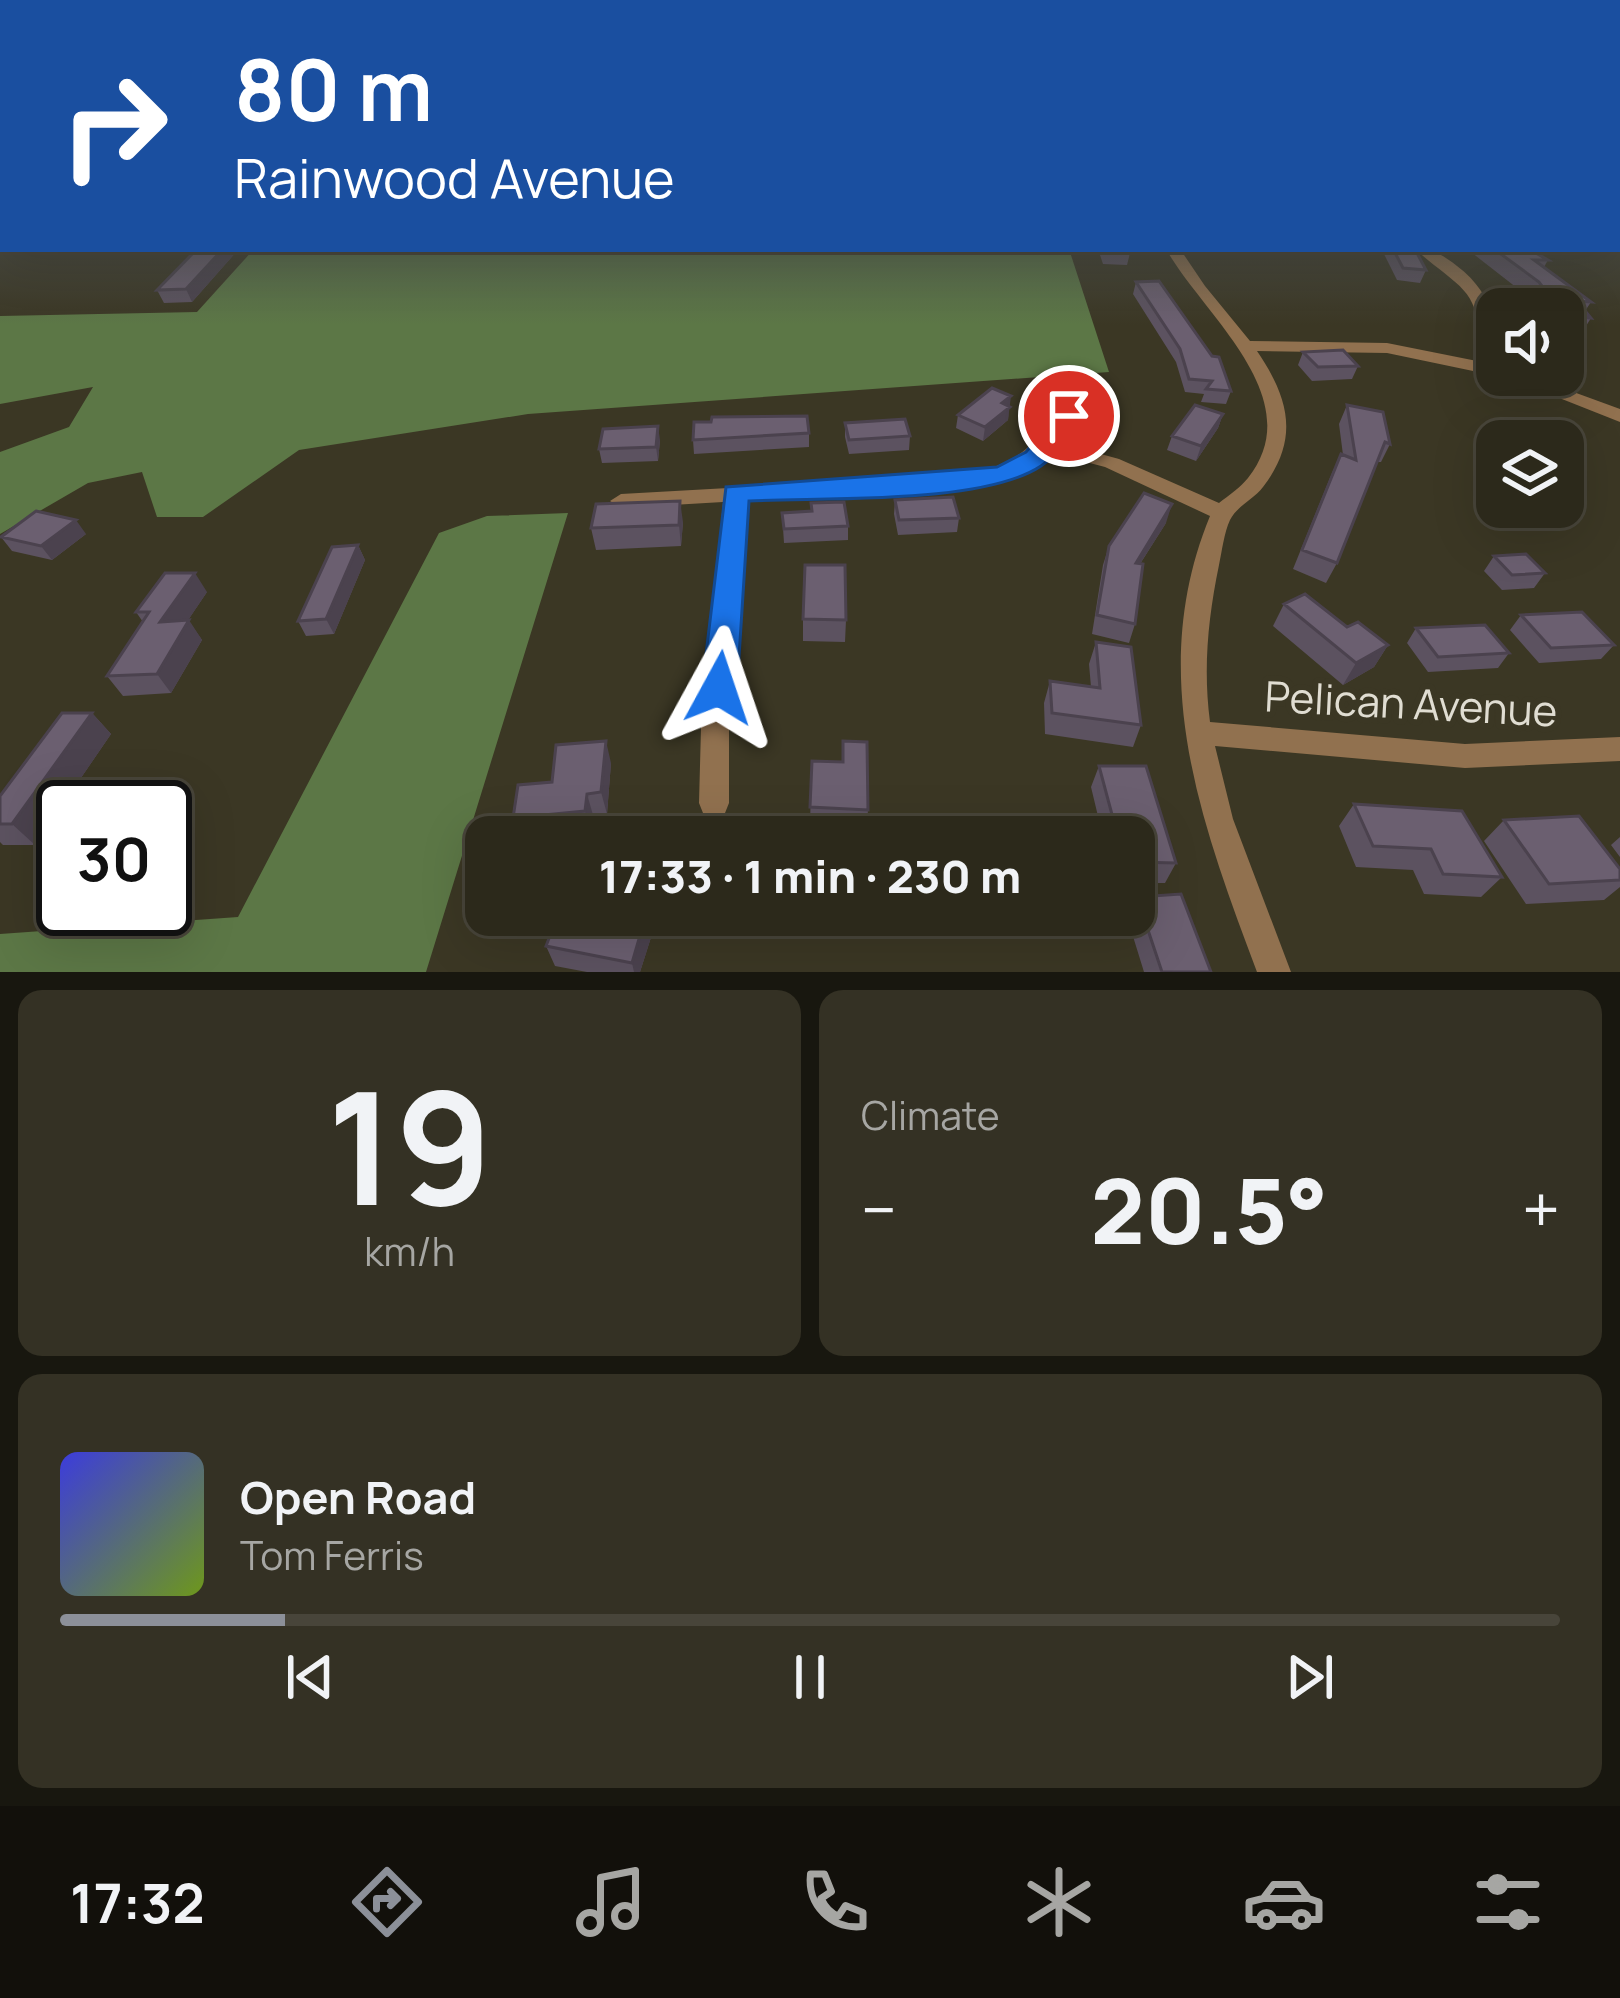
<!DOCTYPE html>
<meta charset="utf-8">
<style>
body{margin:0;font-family:Manrope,sans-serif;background:#343124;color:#f1f3f6;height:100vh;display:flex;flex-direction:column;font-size:45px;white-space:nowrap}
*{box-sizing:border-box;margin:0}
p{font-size:39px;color:#a6a6a3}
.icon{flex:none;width:66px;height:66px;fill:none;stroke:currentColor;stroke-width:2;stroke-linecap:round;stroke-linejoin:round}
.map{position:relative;height:972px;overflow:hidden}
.drawer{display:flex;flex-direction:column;gap:18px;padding:18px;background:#18170f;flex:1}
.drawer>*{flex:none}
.hud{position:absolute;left:0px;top:0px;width:1620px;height:252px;box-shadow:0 12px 48px #0002,0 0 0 3px #48453a;background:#1a4fa0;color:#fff;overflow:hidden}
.fabs{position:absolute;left:1476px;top:288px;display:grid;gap:24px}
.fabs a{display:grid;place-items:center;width:108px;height:108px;border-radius:24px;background:#2c291b;box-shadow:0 12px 48px #0002,0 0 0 3px #48453a;font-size:60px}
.speed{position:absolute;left:36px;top:780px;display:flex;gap:24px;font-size:60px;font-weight:700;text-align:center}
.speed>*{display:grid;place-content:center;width:156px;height:156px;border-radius:50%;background:#2c291b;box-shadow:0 12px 48px #0002,0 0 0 3px #48453a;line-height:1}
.speed .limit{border:6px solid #111;border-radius:18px;background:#fff;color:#111}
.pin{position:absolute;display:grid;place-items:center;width:102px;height:102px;color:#fff;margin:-51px;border:6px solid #fff;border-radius:50%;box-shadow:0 3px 12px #0007}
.me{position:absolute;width:132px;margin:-66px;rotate:5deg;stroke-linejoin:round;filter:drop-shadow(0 0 9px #0008)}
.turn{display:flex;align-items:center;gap:42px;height:252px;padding:0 36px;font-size:54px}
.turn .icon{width:156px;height:156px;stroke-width:2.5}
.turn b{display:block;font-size:84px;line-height:102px}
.big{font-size:90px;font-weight:800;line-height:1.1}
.drawer .tile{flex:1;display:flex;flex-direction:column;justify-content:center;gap:18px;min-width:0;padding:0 42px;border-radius:24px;background:#343124}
.drawer .dial{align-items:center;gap:0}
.dial b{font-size:156px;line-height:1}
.song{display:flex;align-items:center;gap:36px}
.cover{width:144px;height:144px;border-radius:18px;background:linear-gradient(135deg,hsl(240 70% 55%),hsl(80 70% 35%))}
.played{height:12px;border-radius:6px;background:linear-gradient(90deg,#8c9099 15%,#48453a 15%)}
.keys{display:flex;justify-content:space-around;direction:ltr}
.heat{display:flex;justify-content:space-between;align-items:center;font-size:66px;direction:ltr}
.drawer .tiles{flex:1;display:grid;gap:18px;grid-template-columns:1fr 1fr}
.tile:last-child{grid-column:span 2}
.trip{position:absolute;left:465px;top:816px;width:690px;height:120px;border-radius:24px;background:#2c291b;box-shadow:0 12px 48px #0002,0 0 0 3px #48453a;font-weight:800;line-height:120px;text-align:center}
.tabs{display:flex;height:192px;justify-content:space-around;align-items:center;background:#12100b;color:#a6a6a3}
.tabs .icon{width:84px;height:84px}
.tabs .active{color:#8c9099}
.tabs b{font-size:54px;color:#f1f3f6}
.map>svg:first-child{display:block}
.forest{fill:#5c7746}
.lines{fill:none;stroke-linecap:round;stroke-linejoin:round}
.minor{fill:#91714f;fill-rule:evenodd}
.wall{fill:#5c5260}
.shaded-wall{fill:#4b424e}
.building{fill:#6b5f70;stroke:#4b424e;stroke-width:3}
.route{fill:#1a73e8;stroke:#114b97;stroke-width:3}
.labels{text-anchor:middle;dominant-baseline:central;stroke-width:12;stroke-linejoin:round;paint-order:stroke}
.near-street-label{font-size:42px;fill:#e0ddd2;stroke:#3b3724}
</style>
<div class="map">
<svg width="1620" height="972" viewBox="0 0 1620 972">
<rect width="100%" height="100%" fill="#3b3724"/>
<path class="forest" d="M 254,249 L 1069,249 L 1109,372 L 528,414 L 299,450 L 203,517 L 157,517 L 142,472 L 88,483 L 0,534 L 0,452 L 69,427 L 93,387 L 0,404 L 0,316 L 197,312 Z
M 568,513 L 426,972 L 0,972 L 0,934 L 238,917 L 439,533 L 487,516 Z"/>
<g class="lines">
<path class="minor" d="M 0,197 L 3,197 L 3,205 L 0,205 Z
M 1617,211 L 1620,212 L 1620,221 L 1617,220 Z
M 1166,249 L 1180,249 L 1205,286 L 1250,341 L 1387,343 L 1477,361 C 1484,288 1462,291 1415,249 C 1433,249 1443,255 1457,266 C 1498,297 1496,332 1497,375 L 1527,375 L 1620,409 L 1620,422 L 1501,375 L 1497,376 L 1387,353 L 1257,351 C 1289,398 1300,439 1263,487 C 1254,499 1237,506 1230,520 C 1224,533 1222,551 1219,565 C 1208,618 1203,669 1210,722 L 1465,744 L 1620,737 L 1620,761 L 1465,768 L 1215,746 L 1233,819 L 1291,972 L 1257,972 C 1201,823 1145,674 1210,516 L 1105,467 L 1048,452 L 1021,474 L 961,489 L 745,501 L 729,728 L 729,803 L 725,813 L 714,817 L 703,813 L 699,803 L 701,728 L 723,502 L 621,508 L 610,501 L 621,494 L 961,475 C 1014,466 1028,451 1062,411 L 1069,409 L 1079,415 L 1057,442 L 1119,459 L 1219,503 C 1229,495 1240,488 1248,478 C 1311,398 1203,315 1166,249 Z"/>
</g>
<path class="wall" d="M 1098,249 L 1129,249 L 1130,253 L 1127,265 L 1103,264 Z
M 1408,249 L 1426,270 L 1420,283 L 1397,280 L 1382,250 Z
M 1467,249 L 1529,249 L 1548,260 L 1544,267 L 1591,302 L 1585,311 L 1591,318 L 1581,334 L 1563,332 L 1563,309 L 1539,309 L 1530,298 Z
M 237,251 L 192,302 L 164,303 L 157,290 Z
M 1136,282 L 1231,391 L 1226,404 L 1201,402 L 1204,394 L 1185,392 L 1176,362 L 1133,294 Z
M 1303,352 L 1358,366 L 1352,379 L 1312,381 L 1298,365 Z
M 1347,405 L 1390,444 L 1381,462 L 1377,462 L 1337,563 L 1326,583 L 1293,569 L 1332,473 L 1341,454 L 1343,455 L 1339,424 Z
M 1009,406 L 1008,420 L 983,441 L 956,428 L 958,415 Z
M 1223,414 L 1218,428 L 1196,461 L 1167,450 L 1172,436 Z
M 845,423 L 910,436 L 909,450 L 849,454 L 845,437 Z
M 809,433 L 809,447 L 694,454 L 693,440 Z
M 660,440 L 658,461 L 602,463 L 599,449 Z
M 895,500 L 959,518 L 957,532 L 898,535 L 894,514 Z
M 782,513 L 848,526 L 848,540 L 784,543 Z
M 683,522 L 681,546 L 596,550 L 591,528 Z
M 1166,523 L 1140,564 L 1135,624 L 1129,643 L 1092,634 L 1103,565 L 1109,546 Z
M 86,534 L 52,560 L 12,551 L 1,537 Z
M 358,545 L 365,560 L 334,634 L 306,636 L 298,621 Z
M 1494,556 L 1545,573 L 1534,588 L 1502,590 L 1484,571 Z
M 207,592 L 188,620 L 202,640 L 171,693 L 123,696 L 107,676 L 143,622 L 136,612 Z
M 1284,604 L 1388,645 L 1374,667 L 1343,685 L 1273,626 Z
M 1521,615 L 1614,645 L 1601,659 L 1539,663 L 1510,630 Z
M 803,619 L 846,620 L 845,642 L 803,641 Z
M 1416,628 L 1509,653 L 1498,668 L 1428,672 L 1407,643 Z
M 1096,642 L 1141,725 L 1133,747 L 1045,734 L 1044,703 L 1050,681 L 1091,687 L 1089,664 Z
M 92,713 L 111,734 L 35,845 L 3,845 L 0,842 L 0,796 Z
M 812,761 L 842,762 L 868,810 L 867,824 L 810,822 Z
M 611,763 L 607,814 L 593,815 L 591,833 L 545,837 L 520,837 L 513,818 L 552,782 Z
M 1099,766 L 1176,863 L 1165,883 L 1134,883 L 1134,837 L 1103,837 L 1091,787 Z
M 1354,804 L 1502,877 L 1481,897 L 1424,894 L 1413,870 L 1356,867 L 1339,826 Z
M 1504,820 L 1620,869 L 1620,887 L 1604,900 L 1526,904 L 1484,841 Z
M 1620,837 L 1620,857 L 1611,845 Z
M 1137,897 L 1211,972 L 1144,972 L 1127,917 L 1128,915 L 1134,915 L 1134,902 Z
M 558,915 L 650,915 L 654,928 L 640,972 L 587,972 L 555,966 L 546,946 Z"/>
<path class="shaded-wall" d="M 223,249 L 236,249 L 237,251 L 192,302 L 186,289 Z
M 1011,396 L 1008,420 L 983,441 L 985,427 L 1002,403 Z
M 1223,414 L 1218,428 L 1196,461 L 1201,446 Z
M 658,426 L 660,440 L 658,461 L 656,447 Z
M 680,501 L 683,522 L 681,546 L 679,525 Z
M 1172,504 L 1166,523 L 1129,581 L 1136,563 Z
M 76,520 L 86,534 L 52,560 L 41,546 Z
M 358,545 L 365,560 L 334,634 L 326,619 Z
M 195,573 L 207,592 L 174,641 L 160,622 Z
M 189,620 L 202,640 L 171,693 L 157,674 Z
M 1388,645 L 1374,667 L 1343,685 L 1356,663 Z
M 92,713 L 111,734 L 35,845 L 12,824 Z
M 606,741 L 611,763 L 607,814 L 601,792 Z
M 587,794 L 593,815 L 591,833 L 585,811 Z
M 646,915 L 650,915 L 654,928 L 640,972 L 634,972 L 632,963 Z"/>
<path class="building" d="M 197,249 L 223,249 L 186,289 L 157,290 Z
M 1105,249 L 1129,249 L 1130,253 L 1106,251 Z
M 1393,249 L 1408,249 L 1417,253 L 1426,270 L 1403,268 Z
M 1494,249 L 1529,249 L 1548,260 L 1534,260 L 1591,302 L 1577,301 L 1591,318 L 1564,315 L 1563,309 L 1559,309 L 1539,282 Z
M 1159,281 L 1212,356 L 1219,357 L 1231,391 L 1206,389 L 1212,381 L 1189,379 L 1180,349 L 1136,282 Z
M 1343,350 L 1358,366 L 1318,367 L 1303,352 Z
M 992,388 L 1011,396 L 1002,403 L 1010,407 L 985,427 L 958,415 Z
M 1195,405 L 1223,414 L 1201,446 L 1172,436 Z
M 1347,405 L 1383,412 L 1390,444 L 1385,442 L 1337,563 L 1302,550 L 1341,454 L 1356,460 Z
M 807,416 L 809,433 L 693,440 L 694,422 L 711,422 L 712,417 Z
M 905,419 L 910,436 L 849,440 L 845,423 Z
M 658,426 L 656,447 L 599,449 L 603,429 Z
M 1144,493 L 1172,504 L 1136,563 L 1143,564 L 1135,624 L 1097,615 L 1109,546 Z
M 953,497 L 959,518 L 899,520 L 895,500 Z
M 680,501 L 679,525 L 591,528 L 596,504 Z
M 844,502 L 848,526 L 784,529 L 782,513 L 812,511 L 811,503 Z
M 36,511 L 76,520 L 41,546 L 1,537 Z
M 358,545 L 326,619 L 298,621 L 332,547 Z
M 1526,554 L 1545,573 L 1512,575 L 1494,556 Z
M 805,565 L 845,565 L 846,620 L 803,619 Z
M 165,573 L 195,573 L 160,622 L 189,620 L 157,674 L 107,676 L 149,612 L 136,612 Z
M 1305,594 L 1347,627 L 1358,622 L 1388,645 L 1356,663 L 1284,604 Z
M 1582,612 L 1614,645 L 1551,648 L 1521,615 Z
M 1485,625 L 1509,653 L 1438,657 L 1416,628 Z
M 1096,642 L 1131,647 L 1141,725 L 1052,713 L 1050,681 L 1100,688 Z
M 62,713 L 92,713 L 12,824 L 0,824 L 0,796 Z
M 606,741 L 601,792 L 587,794 L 585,811 L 513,818 L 518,785 L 552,782 L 556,745 Z
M 843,741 L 867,742 L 868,810 L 810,807 L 812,761 L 843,762 Z
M 1099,766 L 1146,766 L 1176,863 L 1134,862 L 1134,837 L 1118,837 Z
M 1354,804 L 1462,811 L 1502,877 L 1443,874 L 1431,849 L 1373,846 Z
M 1579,816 L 1620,869 L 1620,880 L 1549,884 L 1504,820 Z
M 1181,894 L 1211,972 L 1162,972 L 1137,897 Z
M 558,915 L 646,915 L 632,963 L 546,946 Z"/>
<linearGradient id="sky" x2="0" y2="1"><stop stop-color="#201e14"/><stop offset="0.58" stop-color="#4f5350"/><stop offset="1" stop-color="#4f5350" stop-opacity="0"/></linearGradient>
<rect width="1620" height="325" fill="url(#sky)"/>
<path class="route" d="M 1069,408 L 1082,416 C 1070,431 1057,455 1041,466 C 982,505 823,497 749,501 L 737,688 L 732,698 L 719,702 L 707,698 L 702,688 L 726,487 L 997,467 L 1026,452 L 1060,410 Z"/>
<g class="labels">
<g class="near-street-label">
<text transform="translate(1411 703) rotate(3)">Pelican Avenue</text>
</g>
</g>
</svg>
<div class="fabs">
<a><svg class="icon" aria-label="sound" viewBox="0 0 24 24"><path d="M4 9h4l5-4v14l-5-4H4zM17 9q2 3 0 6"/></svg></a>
<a><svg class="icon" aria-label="layers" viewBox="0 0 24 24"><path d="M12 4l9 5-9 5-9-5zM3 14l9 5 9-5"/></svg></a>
</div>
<div class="speed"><div class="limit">30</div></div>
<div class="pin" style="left:1069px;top:416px;background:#d93025"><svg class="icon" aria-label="arrive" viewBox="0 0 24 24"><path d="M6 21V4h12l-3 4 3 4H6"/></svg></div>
<svg class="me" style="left:719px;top:688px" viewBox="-20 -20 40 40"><path d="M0-17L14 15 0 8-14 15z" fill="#1a73e8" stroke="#fff" stroke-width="4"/></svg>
<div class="trip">17:33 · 1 min · 230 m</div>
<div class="hud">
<div class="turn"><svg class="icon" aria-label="right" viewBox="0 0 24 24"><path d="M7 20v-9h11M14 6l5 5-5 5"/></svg><div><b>80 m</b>Rainwood Avenue</div></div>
</div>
</div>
<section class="drawer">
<div class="tiles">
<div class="tile dial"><b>19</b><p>km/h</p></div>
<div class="tile"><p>Climate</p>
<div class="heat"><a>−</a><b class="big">20.5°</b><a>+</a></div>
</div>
<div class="tile">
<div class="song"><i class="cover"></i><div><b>Open Road</b><p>Tom Ferris</p></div></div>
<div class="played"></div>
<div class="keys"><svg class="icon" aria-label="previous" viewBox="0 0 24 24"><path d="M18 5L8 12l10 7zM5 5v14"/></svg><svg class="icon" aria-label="pause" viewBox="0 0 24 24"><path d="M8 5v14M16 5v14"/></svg><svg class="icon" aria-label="next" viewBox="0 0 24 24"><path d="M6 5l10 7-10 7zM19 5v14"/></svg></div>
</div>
</div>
</section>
<nav class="tabs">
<b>17:32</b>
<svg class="icon active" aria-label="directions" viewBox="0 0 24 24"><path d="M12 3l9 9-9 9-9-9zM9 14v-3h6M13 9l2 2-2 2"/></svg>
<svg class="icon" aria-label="music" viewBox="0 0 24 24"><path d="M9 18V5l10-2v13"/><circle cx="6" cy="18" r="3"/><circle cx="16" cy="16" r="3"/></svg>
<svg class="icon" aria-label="phone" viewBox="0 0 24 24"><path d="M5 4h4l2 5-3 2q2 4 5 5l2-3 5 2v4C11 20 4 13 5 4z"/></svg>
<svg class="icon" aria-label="climate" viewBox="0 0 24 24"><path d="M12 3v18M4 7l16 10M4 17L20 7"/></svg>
<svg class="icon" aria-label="car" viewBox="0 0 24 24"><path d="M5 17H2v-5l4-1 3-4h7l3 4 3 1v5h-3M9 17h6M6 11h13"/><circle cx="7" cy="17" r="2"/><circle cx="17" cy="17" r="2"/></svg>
<svg class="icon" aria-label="filters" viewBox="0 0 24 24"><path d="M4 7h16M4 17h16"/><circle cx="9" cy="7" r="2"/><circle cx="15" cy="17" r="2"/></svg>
</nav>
